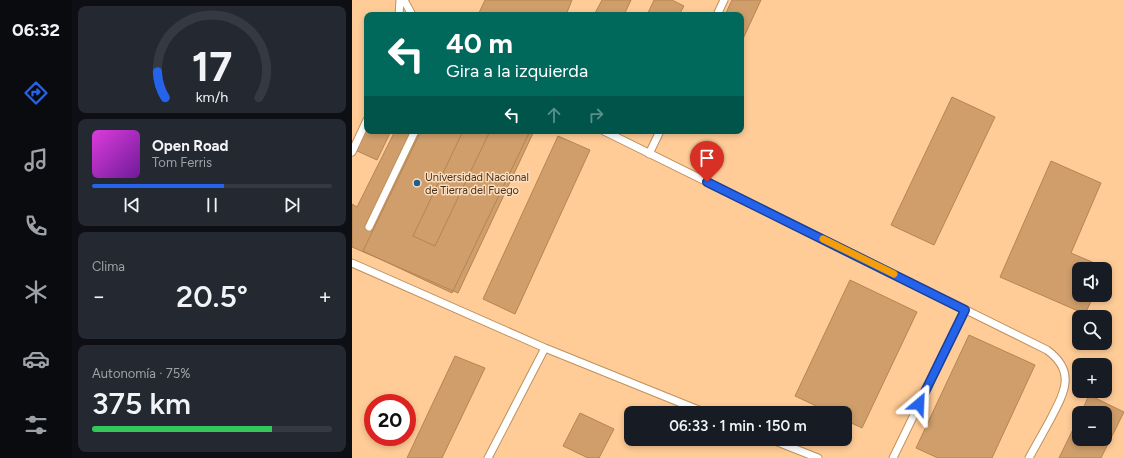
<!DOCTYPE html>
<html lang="es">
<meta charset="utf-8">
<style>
body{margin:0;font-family:Figtree,sans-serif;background:#242831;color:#f1f3f6;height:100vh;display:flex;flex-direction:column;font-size:15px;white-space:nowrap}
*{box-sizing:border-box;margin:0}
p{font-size:13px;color:#9ea1a6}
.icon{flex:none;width:22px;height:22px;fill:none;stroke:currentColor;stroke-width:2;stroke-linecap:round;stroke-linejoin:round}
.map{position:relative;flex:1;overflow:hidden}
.drawer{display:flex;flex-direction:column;gap:6px;padding:6px;background:#0d0f14;width:280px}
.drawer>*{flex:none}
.top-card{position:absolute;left:12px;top:12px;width:380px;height:122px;border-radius:8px;box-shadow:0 2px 6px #0003;background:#00695c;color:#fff;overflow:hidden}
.tools{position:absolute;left:720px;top:262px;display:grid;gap:8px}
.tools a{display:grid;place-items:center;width:40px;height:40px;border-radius:8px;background:#171b24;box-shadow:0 2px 6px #0003;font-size:20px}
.speed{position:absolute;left:12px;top:394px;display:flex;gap:8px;font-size:20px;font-weight:700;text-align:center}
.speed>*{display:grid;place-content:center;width:52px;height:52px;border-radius:50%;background:#171b24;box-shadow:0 2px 6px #0003;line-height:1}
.speed .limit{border:6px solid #d22;background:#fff;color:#111}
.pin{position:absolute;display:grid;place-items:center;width:34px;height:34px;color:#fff;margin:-41px -17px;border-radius:50% 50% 50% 0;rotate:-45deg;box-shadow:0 0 4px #0007}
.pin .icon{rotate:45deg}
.me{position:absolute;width:44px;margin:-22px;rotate:26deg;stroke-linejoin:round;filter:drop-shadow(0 0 3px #0008)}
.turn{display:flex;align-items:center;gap:14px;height:84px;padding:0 16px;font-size:18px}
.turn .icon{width:52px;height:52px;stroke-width:2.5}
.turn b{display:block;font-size:28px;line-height:34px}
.lanes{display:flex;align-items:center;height:38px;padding:0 16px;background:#0003;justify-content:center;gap:20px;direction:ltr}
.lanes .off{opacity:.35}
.big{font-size:30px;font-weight:600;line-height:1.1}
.drawer .tile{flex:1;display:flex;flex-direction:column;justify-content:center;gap:6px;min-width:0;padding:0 14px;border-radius:8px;background:#242831}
.drawer .dial{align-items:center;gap:0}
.dial svg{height:104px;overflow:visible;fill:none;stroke:#363941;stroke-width:7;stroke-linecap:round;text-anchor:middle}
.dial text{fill:#f1f3f6;stroke:none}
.song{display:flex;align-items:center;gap:12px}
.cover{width:48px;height:48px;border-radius:6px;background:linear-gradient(135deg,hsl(300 70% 55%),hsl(280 70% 35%))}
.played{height:4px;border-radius:2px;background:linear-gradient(90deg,#2563eb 55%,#363941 55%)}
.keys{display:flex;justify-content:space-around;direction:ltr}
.heat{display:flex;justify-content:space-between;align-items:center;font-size:22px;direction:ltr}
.charge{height:6px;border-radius:3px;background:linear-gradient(90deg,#34c759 75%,#363941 0)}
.trip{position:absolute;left:272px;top:406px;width:228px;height:40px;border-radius:8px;background:#171b24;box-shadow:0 2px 6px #0003;font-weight:600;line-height:40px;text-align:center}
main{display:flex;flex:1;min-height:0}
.dock{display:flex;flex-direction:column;width:72px;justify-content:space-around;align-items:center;background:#090b0e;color:#9ea1a6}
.dock .icon{width:28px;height:28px}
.dock .current{color:#2563eb}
.dock b{font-size:18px;color:#f1f3f6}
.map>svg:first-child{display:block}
.building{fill:#cf9e6b;stroke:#b48552}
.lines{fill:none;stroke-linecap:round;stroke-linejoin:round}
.lane-casing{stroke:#c0905d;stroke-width:9}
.lane{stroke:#fff;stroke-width:7}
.route-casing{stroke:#184099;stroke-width:10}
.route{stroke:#2563eb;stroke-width:7}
.slow{stroke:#f59e0b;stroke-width:7}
.poi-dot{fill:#1c5f94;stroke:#fddebe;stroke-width:1.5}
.labels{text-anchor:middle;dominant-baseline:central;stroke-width:3;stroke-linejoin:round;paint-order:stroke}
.poi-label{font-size:11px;fill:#46321d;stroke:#fddebe;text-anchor:start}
</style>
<main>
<nav class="dock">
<b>06:32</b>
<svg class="icon current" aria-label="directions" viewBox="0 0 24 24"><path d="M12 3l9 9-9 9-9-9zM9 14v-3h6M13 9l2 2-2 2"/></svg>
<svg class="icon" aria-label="music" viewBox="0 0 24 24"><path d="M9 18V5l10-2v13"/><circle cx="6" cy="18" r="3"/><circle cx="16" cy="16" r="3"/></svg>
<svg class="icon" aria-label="phone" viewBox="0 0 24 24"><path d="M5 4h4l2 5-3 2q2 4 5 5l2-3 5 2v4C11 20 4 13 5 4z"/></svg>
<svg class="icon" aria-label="climate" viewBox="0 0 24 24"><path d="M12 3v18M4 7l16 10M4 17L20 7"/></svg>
<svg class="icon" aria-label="car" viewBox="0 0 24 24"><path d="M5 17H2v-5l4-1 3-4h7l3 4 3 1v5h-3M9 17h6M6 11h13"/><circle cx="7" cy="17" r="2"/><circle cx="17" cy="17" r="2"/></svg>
<svg class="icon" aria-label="filters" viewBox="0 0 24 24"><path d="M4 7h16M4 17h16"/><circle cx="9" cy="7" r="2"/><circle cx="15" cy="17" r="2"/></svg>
</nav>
<section class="drawer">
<div class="tile dial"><svg viewBox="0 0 100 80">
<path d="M14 69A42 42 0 1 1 86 69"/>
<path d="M14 69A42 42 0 0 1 8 49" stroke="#2563eb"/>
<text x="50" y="56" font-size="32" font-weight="700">17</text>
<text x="50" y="72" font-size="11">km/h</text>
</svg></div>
<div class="tile">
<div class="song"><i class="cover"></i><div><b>Open Road</b><p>Tom Ferris</p></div></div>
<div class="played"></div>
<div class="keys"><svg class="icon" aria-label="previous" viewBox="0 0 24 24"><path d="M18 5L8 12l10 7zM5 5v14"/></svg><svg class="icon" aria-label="pause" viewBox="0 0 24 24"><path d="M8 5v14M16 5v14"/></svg><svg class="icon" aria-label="next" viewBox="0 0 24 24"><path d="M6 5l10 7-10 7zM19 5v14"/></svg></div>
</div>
<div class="tile"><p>Clima</p>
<div class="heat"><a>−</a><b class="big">20.5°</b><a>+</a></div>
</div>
<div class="tile"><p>Autonomía · 75%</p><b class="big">375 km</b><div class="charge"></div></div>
</section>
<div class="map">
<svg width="772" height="458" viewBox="0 0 772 458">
<rect width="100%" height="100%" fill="#ffcc97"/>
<path class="building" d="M 133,0 L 220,0 L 214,15 L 126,15 Z
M 250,0 L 279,0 L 272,15 L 242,15 Z
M 302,0 L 320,0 L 332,6 L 327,15 L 295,15 Z
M 380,0 L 409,0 L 389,43 L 389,15 L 373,15 Z
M 600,97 L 643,117 L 582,245 L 539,225 Z
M 15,126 L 15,131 L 39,131 L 25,160 L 3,150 Z
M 43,131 L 182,131 L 106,293 L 0,247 L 0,204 L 5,207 Z
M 69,131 L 111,131 L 61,236 L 83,246 L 138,131 L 178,131 L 100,293 L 11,251 Z
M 206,136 L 238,150 L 163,314 L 131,299 Z
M 699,161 L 749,183 L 719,253 L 754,268 L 753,269 L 727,269 L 727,295 L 742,295 L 733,314 L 648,277 Z
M 498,280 L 565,312 L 510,428 L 493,420 L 493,413 L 479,413 L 443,396 Z
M 617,335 L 683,365 L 640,458 L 586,458 L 564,448 Z
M 103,356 L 133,368 L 90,458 L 55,458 Z
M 737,395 L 772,412 L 749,458 L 707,458 L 727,417 L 727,439 L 753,439 L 753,413 L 729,413 Z
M 228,413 L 262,429 L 247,458 L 236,458 L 211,446 Z"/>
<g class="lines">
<defs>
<path id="lane" d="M 52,0 L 60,15
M 47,15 L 48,0
M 365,15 L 372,0
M 252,131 L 695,350 C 725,372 712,393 698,420 C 691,433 684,445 677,458
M 0,152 L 15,120
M 297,154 L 308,131
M 17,227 L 63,131
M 0,263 L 193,348 L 354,413
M 418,439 L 466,458
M 136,458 L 193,348
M 541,458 L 613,310"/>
</defs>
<use href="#lane" class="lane-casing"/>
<use href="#lane" class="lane"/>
</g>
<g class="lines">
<defs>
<path id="route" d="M 355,182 L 613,310 L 567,404"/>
</defs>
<use href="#route" class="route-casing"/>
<use href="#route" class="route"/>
<path class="slow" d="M 471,239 L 542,274"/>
</g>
<circle class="poi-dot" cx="65" cy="183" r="4"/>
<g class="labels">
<g class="poi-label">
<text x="73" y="177">Universidad Nacional<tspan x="73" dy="13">de Tierra del Fuego</tspan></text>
</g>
</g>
</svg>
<div class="tools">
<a><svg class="icon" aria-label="sound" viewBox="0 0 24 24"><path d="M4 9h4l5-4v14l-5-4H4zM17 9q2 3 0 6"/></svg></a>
<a><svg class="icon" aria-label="search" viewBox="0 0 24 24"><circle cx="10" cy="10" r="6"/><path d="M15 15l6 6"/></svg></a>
<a>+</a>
<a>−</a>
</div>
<div class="speed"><div class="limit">20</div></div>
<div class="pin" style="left:355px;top:182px;background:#d93025"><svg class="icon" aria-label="arrive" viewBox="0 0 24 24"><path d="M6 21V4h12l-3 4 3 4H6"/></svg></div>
<svg class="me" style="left:567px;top:404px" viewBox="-20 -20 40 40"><path d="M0-17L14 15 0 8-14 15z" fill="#2563eb" stroke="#fff" stroke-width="4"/></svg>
<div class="trip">06:33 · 1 min · 150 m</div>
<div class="top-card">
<div class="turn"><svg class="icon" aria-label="left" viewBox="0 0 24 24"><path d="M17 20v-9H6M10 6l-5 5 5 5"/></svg><div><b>40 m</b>Gira a la izquierda</div></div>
<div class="lanes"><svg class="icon" aria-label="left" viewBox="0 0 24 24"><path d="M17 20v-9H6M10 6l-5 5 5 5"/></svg><svg class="icon off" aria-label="ahead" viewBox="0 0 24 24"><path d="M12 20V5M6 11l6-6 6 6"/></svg><svg class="icon off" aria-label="right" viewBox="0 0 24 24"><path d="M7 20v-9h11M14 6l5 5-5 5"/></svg></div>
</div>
</div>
</main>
